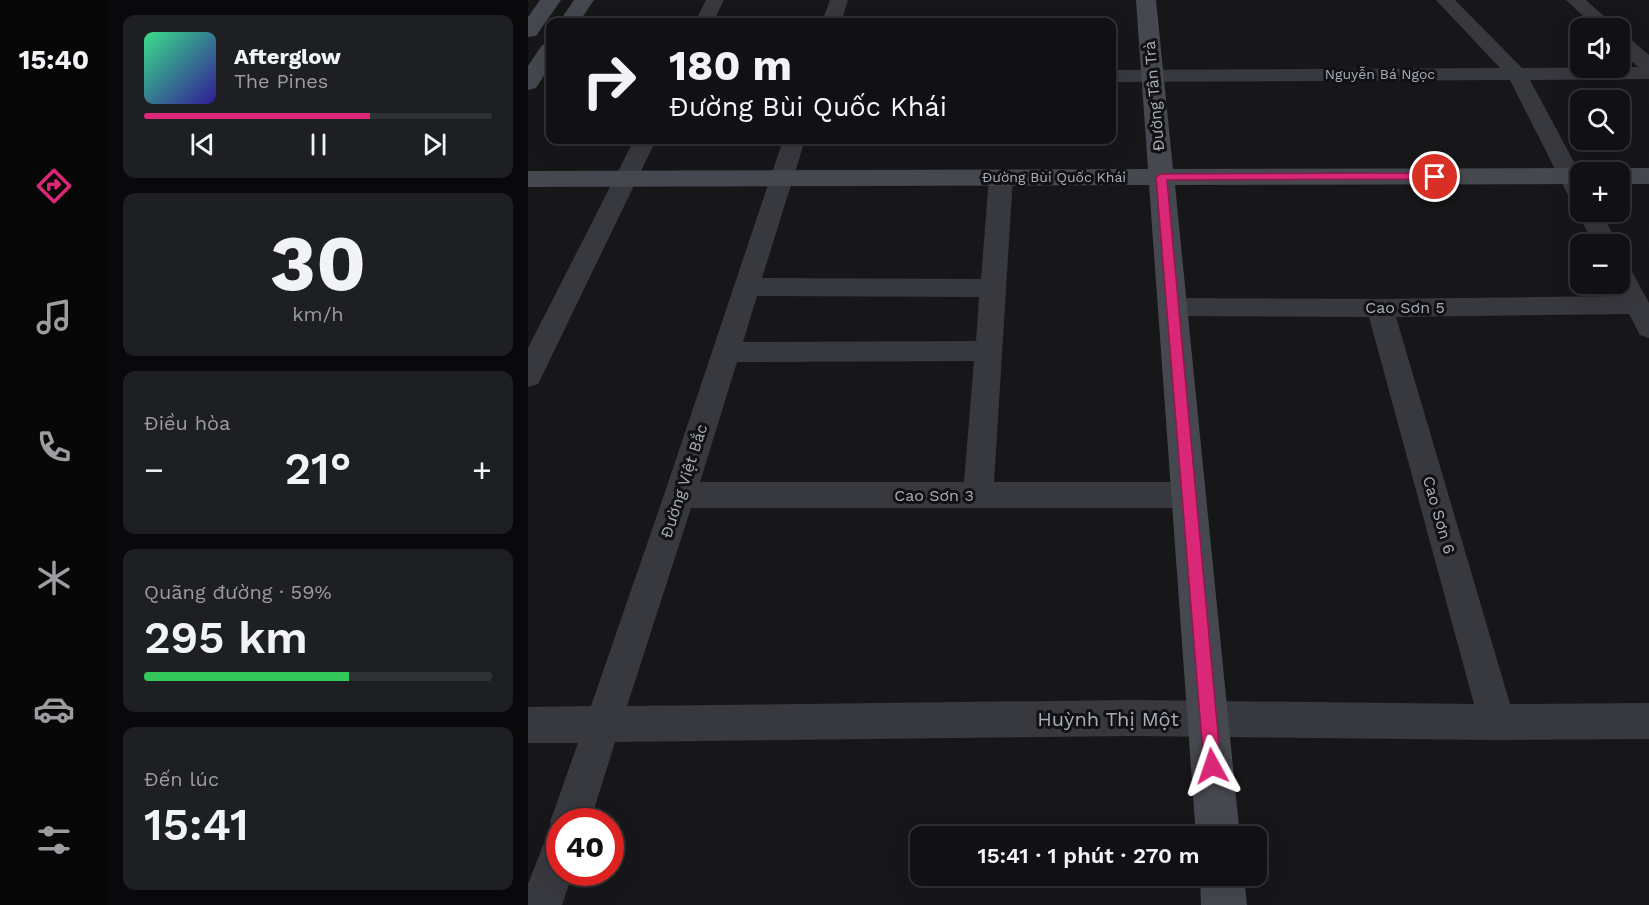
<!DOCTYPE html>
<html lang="vi">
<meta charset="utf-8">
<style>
body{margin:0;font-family:"Work Sans",sans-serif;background:#1e1f22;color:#f1f3f6;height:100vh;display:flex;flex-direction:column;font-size:22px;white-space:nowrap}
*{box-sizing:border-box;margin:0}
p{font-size:20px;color:#9c9da0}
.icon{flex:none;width:33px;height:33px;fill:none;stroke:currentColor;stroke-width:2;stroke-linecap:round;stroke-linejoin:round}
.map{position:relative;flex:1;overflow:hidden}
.drawer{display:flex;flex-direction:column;gap:15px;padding:15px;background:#09090b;width:420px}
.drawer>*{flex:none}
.guide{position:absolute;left:18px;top:18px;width:570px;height:126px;border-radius:12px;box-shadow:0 6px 24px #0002,0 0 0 2px #303134;background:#111114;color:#f1f3f6;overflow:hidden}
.controls{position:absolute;left:1042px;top:18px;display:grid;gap:12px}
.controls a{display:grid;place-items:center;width:60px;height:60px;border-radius:12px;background:#111114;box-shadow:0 6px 24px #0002,0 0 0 2px #303134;font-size:30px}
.speed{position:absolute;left:18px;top:808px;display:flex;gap:12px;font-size:30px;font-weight:700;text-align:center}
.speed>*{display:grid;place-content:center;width:78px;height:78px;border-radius:50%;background:#111114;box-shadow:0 6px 24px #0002,0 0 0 2px #303134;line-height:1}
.speed .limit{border:9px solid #d22;background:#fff;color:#111}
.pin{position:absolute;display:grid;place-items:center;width:51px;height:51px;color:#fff;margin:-26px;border:3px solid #fff;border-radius:50%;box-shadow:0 2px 6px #0007}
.me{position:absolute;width:66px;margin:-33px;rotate:355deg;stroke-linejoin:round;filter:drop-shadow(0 0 4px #0008)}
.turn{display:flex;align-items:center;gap:21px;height:126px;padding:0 24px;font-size:27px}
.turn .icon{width:78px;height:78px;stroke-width:2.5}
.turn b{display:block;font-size:42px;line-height:51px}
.big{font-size:45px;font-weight:600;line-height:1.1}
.drawer .widget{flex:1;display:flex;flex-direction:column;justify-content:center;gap:9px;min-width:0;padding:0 21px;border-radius:12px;background:#1e1f22}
.drawer .dial{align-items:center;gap:0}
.dial b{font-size:78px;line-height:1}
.song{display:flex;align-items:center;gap:18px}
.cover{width:72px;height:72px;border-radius:9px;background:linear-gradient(135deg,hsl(150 70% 55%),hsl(250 70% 35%))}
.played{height:6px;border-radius:3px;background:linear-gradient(90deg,#db2777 65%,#303134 65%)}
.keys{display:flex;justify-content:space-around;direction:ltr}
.heat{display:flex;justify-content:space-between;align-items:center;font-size:33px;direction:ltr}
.charge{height:9px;border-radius:4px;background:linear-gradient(90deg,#34c759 59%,#303134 0)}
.trip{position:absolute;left:382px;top:826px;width:357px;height:60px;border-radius:12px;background:#111114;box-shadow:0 6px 24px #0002,0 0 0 2px #303134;font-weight:600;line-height:60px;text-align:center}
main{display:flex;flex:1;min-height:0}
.menu{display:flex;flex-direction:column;width:108px;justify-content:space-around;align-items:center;background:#070708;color:#9c9da0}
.menu .icon{width:42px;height:42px}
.menu .selected{color:#db2777}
.menu b{font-size:27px;color:#f1f3f6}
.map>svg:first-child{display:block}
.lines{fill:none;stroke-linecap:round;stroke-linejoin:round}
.street{fill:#38393f;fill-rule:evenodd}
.secondary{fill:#46484f;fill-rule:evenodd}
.route{fill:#db2777;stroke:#8e194d;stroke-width:1.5}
.labels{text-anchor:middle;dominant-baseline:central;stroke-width:6;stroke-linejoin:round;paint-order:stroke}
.far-street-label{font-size:14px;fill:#a9aeba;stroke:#121215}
.street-label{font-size:16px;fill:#a9aeba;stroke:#121215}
.near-street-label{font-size:20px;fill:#a9aeba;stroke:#121215}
</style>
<main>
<nav class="menu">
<b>15:40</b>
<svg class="icon selected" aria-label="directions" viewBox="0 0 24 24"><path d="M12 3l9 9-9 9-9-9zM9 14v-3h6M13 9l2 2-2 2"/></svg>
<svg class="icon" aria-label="music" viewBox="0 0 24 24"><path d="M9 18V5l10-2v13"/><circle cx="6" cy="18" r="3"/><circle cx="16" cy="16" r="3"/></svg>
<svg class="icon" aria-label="phone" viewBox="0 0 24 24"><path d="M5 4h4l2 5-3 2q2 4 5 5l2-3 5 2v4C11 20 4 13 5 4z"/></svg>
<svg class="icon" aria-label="climate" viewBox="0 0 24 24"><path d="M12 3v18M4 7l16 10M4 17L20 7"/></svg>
<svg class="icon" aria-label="car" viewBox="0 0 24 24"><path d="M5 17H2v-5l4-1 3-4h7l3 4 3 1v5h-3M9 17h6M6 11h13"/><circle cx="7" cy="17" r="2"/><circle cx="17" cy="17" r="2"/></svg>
<svg class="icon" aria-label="filters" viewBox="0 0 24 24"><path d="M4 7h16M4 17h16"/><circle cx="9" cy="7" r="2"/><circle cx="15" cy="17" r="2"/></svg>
</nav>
<section class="drawer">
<div class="widget">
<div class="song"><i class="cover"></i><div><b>Afterglow</b><p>The Pines</p></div></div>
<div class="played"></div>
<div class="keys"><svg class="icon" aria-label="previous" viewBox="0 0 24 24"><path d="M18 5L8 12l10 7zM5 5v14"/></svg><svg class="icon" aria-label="pause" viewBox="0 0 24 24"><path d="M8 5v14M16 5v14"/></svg><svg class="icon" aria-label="next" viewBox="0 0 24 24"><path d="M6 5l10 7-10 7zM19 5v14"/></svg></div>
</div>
<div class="widget dial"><b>30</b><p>km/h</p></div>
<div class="widget"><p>Điều hòa</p>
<div class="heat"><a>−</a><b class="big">21°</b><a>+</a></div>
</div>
<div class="widget"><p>Quãng đường · 59%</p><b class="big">295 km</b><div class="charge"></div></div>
<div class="widget"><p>Đến lúc</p><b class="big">15:41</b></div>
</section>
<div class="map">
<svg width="1121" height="905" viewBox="0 0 1121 905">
<rect width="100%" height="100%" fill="#17171a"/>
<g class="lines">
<path class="street" d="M 178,0 L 196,0 L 185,22 L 167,22 Z
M 302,0 L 320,0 L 313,22 L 294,22 Z
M 908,0 L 927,0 L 994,68 L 1110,67 L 1092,50 L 1092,34 L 1099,36 L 1121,55 L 1121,79 L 1002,80 L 1053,175 L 1053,204 L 1045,202 L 1041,197 L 982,80 L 584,82 L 584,70 L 972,68 Z
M 1038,0 L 1058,0 L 1089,28 L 1068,28 Z
M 106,140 L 128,140 L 14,376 L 10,384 L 0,387 L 0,348 Z
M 255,140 L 277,140 L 234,278 L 453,279 L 461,177 L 465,172 L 473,170 L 481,172 L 485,177 L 466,482 L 660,482 L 671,486 L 676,495 L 671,504 L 660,508 L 163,508 L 99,706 L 605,700 L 946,704 L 841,317 L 644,316 L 635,314 L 631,307 L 635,300 L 644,298 L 852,299 L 1091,296 L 1085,284 L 1092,284 L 1092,263 L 1101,266 L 1121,303 L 1121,338 L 1112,335 L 1101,314 L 868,317 L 982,704 L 1121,703 L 1121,739 L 969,740 L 605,736 L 87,742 L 62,822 L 32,822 L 32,873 L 45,873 L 34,905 L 0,905 L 0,884 L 18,838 L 27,834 L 22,822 L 50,743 L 0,743 L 0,707 L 63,706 L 136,495 ZM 229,296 L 451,297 L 448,341 L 215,342 ZM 446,361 L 436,482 L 172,482 L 209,362 Z
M 1053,206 L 1053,212 L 1073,212 L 1090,244 L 1066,244 L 1049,212 Z"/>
<path class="secondary" d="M 12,0 L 33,0 L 8,36 L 0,37 L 0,17 Z
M 46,0 L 66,0 L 51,22 L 31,22 Z
M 608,0 L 628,0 L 645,169 L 1053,168 L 1063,172 L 1053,172 L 1053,184 L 647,185 L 712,837 L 668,837 L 621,185 L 0,187 L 0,171 L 620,169 Z
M 22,43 L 22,66 L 8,88 L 0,90 L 0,66 L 14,45 Z
M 1092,168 L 1121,168 L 1121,184 L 1092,184 L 1092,172 L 1082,172 Z
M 672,876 L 716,876 L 719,905 L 673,905 Z"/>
</g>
<path class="route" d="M 907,173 L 912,177 L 910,179 L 639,180 L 693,766 L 690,772 L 684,775 L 678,772 L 676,766 L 628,177 L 633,174 Z"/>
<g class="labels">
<g class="far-street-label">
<text x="852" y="74">Nguyễn Bá Ngọc</text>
<text x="526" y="177">Đường Bùi Quốc Khái</text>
</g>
<g class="street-label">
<text transform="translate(626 96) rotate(-95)">Đường Tân Trà</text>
<text x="877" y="307">Cao Sơn 5</text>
<text transform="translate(156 481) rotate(-72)">Đường Việt Bắc</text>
<text x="406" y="495">Cao Sơn 3</text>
<text transform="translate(911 515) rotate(74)">Cao Sơn 6</text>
</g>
<g class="near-street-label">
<text x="580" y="719">Huỳnh Thị Một</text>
</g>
</g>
</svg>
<div class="controls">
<a><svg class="icon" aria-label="sound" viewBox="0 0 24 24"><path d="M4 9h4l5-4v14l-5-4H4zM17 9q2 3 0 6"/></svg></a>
<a><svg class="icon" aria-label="search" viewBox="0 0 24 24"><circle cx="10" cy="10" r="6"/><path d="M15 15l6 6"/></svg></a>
<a>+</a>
<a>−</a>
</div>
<div class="speed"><div class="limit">40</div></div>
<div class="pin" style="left:907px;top:177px;background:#d93025"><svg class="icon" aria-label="arrive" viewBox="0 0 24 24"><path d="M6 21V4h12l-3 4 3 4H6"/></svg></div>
<svg class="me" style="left:684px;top:766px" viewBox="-20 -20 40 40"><path d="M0-17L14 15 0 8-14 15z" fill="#db2777" stroke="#fff" stroke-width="4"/></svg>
<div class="trip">15:41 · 1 phút · 270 m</div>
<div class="guide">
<div class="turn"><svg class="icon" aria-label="right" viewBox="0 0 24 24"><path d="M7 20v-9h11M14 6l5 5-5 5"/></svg><div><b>180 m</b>Đường Bùi Quốc Khái</div></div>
</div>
</div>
</main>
